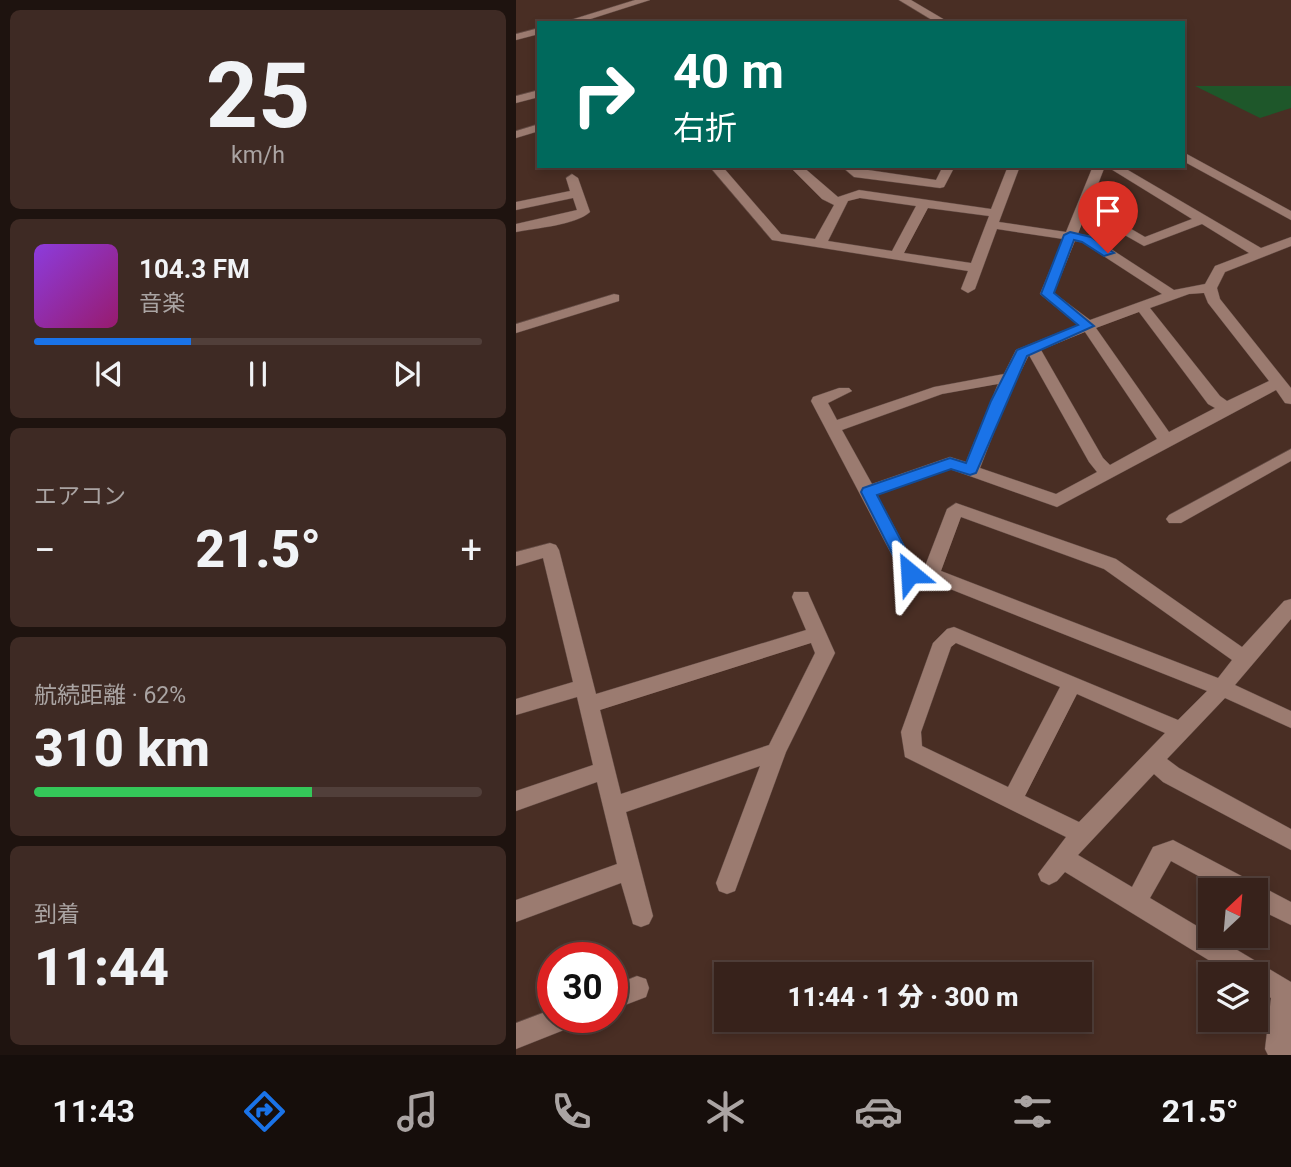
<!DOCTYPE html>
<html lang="ja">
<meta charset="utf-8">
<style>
body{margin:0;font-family:Roboto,"Noto Sans JP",sans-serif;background:#3e2a24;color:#f1f3f6;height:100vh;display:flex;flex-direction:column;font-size:26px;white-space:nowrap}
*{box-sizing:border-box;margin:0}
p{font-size:23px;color:#aaa4a3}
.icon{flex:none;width:38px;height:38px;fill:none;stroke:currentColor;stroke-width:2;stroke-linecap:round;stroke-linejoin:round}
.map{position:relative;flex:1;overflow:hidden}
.side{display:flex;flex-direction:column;gap:10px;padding:10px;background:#1e130f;width:516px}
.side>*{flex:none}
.banner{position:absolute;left:21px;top:21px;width:648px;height:147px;border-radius:0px;box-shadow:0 4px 10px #0003,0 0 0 2px #513f3a;background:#00695c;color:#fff;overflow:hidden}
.needle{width:46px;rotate:26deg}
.controls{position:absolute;left:682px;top:878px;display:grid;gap:14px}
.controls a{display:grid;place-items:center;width:70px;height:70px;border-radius:0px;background:#37221b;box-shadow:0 4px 10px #0003,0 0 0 2px #513f3a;font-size:35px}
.speed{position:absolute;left:21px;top:942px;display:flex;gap:14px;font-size:35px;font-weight:700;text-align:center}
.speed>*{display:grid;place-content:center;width:91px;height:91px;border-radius:50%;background:#37221b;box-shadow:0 4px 10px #0003,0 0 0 2px #513f3a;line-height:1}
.speed .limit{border:10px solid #d22;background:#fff;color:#111}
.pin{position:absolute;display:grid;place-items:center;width:60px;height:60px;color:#fff;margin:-72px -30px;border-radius:50% 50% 50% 0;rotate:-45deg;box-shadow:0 0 7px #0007}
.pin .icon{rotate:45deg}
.me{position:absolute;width:77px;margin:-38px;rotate:333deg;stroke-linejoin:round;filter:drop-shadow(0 0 5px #0008)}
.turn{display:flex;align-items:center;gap:24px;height:147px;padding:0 21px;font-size:32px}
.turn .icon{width:91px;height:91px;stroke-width:2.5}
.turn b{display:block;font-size:49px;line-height:60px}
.big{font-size:52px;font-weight:800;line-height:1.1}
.side .tile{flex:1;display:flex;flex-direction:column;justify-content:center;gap:10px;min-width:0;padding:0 24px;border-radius:10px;background:#3e2a24}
.side .dial{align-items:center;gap:0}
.dial b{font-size:91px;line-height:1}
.song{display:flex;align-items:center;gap:21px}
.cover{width:84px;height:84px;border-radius:10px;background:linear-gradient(135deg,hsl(270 70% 55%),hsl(320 70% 35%))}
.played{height:7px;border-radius:4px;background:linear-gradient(90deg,#1a73e8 35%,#513f3a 35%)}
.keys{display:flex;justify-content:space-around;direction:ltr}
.heat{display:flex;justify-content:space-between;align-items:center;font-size:38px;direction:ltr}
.charge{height:10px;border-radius:5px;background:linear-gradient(90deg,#34c759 62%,#513f3a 0)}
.trip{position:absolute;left:198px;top:962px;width:378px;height:70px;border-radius:0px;background:#37221b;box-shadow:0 4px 10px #0003,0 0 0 2px #513f3a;font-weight:800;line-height:70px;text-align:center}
.dock{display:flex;height:112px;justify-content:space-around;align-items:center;background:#160e0b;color:#aaa4a3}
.dock .icon{width:49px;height:49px}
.dock .selected{color:#1a73e8}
.dock b{font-size:32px;color:#f1f3f6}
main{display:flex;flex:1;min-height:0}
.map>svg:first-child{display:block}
.green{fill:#1e572a}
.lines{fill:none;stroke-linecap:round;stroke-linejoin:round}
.minor-casing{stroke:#614a43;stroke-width:1}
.minor{fill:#9b7b70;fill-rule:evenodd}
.route{fill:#1a73e8;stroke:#114b97;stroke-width:2}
</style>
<main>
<section class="side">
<div class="tile dial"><b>25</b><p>km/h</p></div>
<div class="tile">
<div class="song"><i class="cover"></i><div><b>104.3 FM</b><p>音楽</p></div></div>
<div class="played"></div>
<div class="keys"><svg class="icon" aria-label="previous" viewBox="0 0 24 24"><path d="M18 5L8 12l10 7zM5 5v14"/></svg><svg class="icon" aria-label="pause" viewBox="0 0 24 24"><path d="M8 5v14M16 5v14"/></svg><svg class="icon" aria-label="next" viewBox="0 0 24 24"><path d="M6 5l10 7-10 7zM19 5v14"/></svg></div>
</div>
<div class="tile"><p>エアコン</p>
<div class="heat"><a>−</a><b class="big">21.5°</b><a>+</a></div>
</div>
<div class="tile"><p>航続距離 · 62%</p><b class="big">310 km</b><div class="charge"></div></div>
<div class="tile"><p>到着</p><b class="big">11:44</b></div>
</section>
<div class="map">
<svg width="775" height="1055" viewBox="0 0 775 1055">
<rect width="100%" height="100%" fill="#492e24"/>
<path class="green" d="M 679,86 L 775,86 L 775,108 L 744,118 Z"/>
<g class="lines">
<defs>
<path id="minor" d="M 119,0 L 134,0 L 62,23 L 45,23 Z
M 383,0 L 395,0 L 434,23 L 421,23 Z
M 23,28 L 23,34 L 0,40 L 0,34 Z
M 23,90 L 23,97 L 0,103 L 0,96 Z
M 23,124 L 23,131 L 0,138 L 0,131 Z
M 667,152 L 775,211 L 775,220 L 667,161 Z
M 193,166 L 206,166 L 265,234 L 299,239 L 318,205 L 306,199 L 273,166 L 286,166 L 322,197 L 343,190 L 475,209 L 492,166 L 504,166 L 483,222 L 550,232 L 577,166 L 589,166 L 574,205 L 629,237 L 676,219 L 590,166 L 605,166 L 745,248 L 775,237 L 775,246 L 709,272 L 701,288 L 704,299 L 775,388 L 775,404 L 769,403 L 760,390 L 541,507 L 434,469 L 361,495 L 403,573 L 400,578 L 388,578 L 295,401 L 297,397 L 323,388 L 333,388 L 336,391 L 312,403 L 321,420 L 418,387 L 488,374 L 500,350 L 562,325 L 524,294 L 547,239 L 481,229 L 459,289 L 452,293 L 445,289 L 452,271 L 256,240 ZM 344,198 L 400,206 L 376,251 L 312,241 L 332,201 ZM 412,208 L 473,216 L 455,263 L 388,253 ZM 570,213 L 628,246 L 686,224 L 733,253 L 699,266 L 689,284 L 658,290 L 575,236 L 562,234 ZM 559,241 L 566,242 L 646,294 L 574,320 L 538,293 ZM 688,293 L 692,303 L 753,381 L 711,401 L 704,396 L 634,308 L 673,294 ZM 623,312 L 692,404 L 699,408 L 653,432 L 580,328 ZM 569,332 L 641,439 L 594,465 L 587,458 L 525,350 ZM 513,355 L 573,462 L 581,472 L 540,494 L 464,468 L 490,401 ZM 482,384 L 450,462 L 434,457 L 356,484 L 326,430 L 426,394 Z
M 325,166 L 420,180 L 427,166 L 439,166 L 428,187 L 424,188 L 338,177 Z
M 56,174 L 62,178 L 74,212 C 60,225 20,228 0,232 L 0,224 L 61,210 L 57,198 L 0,210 L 0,202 L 54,191 L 50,178 Z
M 98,294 L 103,295 L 103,301 L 0,333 L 0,324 Z
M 775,449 L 775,461 L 665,523 L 653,523 L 650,519 L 653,515 Z
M 440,503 L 600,559 L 726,647 L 768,601 L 775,599 L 775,619 L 719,685 L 775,711 L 775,728 L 709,698 L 651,759 L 663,768 L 775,829 L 775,850 L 647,782 L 638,774 L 562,855 L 616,887 L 637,847 L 657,840 L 775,902 L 775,925 L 740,908 L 740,891 L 710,891 L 655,861 L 634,898 L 775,982 L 775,1055 L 752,1055 L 749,1049 L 755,998 L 740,989 L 740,975 L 717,975 L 549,872 L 541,881 L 533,885 L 525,881 L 522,874 L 550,837 L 389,757 L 385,732 L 417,643 L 431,629 L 438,627 L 662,720 L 691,691 L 409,579 L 406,574 L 431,509 ZM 445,517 L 588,569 L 716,660 L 702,678 L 425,571 ZM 440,643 L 544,687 L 492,787 L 406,746 L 405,732 L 435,647 ZM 561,694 L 649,733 L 563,822 L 509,796 Z
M 34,543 L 40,545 L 43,550 L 80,694 L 290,630 L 276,597 L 278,592 L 292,592 L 294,597 L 319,653 L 270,752 L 219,891 L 211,894 L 203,891 L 200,883 L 244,766 L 110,812 L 137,916 L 133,924 L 125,927 L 117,924 L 105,883 L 0,922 L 0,900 L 101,864 L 81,782 L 0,811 L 0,791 L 77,765 L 61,697 L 0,715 L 0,699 L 57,682 L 27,558 L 0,566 L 0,552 ZM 295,643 L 299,653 L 253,745 L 105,794 L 84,710 Z
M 121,976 L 130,979 L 133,988 L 130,997 L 96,1010 L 96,986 Z
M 37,1009 L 37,1017 L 61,1017 L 58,1026 L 0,1049 L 0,1023 Z"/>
</defs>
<use href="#minor" class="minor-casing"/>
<use href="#minor" class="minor"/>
</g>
<path class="route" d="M 554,232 L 575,237 L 598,253 L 588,256 L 566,242 L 558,240 L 538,293 L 578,326 L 511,356 L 460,473 L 454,475 L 435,469 L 361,495 L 402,573 L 399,577 L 388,577 L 345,492 L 347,488 L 434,458 L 450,463 L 475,401 L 501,350 L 562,325 L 525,294 L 548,235 Z"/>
</svg>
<div class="controls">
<a><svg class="needle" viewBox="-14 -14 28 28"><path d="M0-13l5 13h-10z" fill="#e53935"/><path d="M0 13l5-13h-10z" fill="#aaa4a3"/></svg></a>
<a><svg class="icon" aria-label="layers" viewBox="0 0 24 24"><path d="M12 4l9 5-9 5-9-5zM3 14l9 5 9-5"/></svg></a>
</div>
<div class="speed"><div class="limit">30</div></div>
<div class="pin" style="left:592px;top:253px;background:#d93025"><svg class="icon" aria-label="arrive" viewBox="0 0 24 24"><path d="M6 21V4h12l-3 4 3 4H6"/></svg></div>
<svg class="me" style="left:394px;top:573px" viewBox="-20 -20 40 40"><path d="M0-17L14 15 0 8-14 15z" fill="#1a73e8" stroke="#fff" stroke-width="4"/></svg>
<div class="trip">11:44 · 1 分 · 300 m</div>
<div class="banner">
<div class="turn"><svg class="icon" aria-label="right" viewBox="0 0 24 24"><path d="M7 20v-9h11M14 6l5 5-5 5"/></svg><div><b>40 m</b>右折</div></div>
</div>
</div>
</main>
<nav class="dock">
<b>11:43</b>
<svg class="icon selected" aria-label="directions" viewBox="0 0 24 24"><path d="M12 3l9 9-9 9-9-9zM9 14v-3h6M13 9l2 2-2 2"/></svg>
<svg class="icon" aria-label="music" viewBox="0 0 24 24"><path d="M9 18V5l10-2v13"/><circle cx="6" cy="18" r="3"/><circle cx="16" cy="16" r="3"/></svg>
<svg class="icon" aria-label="phone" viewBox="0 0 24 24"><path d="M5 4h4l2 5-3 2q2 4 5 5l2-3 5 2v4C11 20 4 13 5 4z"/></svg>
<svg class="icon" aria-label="climate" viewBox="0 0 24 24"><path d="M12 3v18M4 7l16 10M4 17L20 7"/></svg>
<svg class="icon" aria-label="car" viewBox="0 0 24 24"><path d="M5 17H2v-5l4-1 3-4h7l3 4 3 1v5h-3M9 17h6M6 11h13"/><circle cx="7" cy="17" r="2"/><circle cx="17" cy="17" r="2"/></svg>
<svg class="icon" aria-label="filters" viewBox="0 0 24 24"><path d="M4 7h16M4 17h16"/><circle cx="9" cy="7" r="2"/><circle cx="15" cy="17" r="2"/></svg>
<b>21.5°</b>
</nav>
